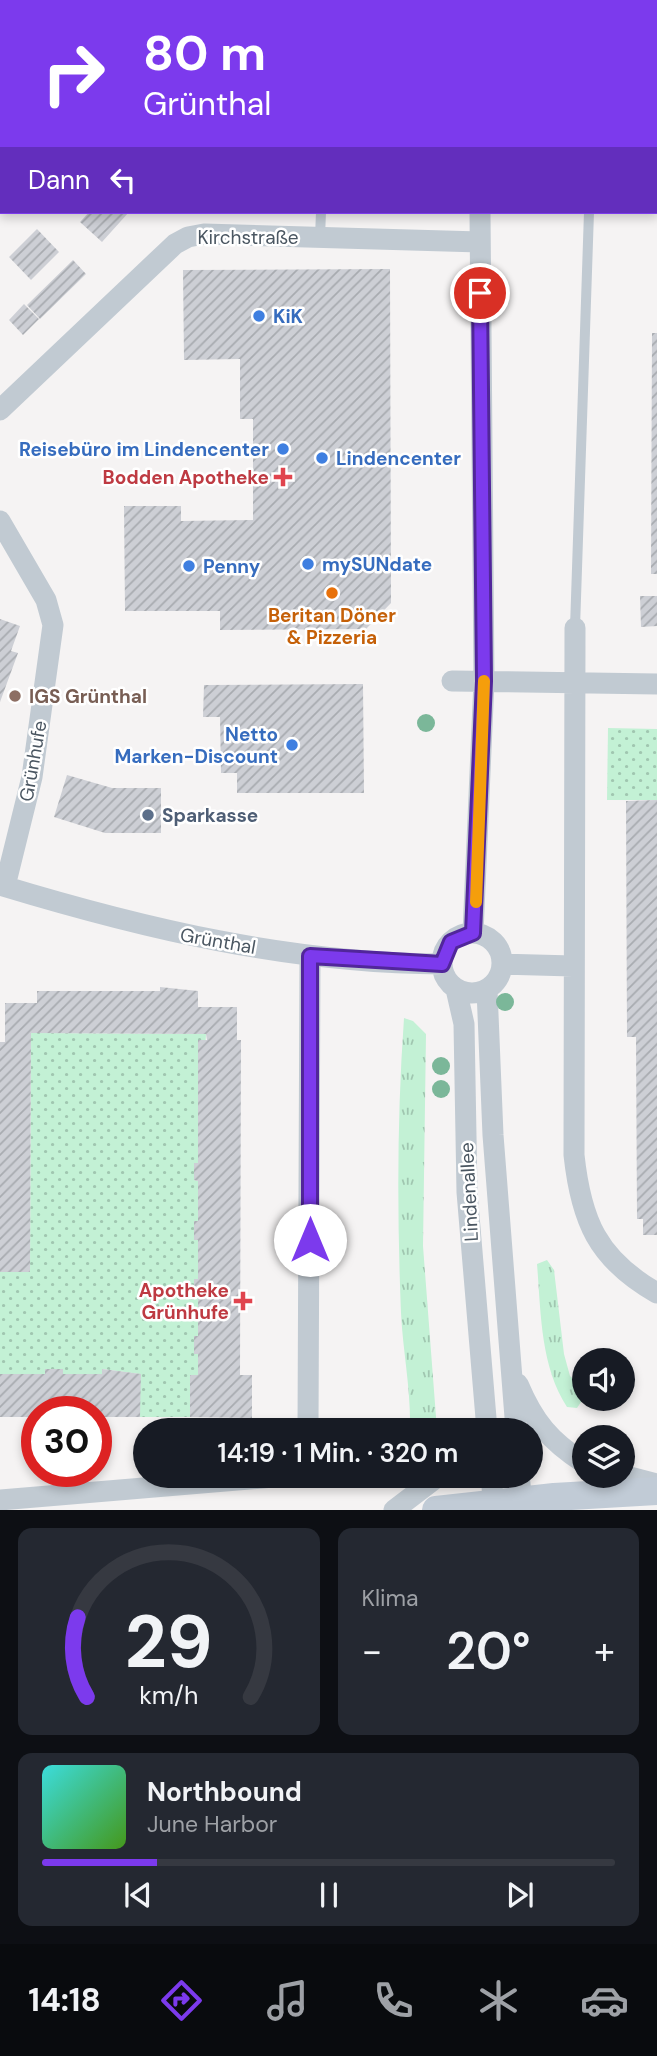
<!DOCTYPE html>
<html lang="de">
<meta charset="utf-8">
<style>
body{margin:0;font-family:"DM Sans",sans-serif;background:#242831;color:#f1f3f6;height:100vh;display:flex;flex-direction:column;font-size:26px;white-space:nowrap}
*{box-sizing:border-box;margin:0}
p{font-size:23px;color:#9ea1a6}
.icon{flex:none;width:38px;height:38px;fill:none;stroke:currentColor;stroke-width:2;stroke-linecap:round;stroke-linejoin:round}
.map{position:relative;height:1510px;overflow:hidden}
.panel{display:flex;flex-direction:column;gap:18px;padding:18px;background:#0d0f14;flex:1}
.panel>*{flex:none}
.hud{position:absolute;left:0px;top:0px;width:658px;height:214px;box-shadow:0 4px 10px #0003;background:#7c3aed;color:#fff;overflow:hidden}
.controls{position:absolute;left:572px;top:1348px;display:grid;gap:14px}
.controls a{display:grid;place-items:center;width:63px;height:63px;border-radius:50%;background:#171b24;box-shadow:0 4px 10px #0003;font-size:35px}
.speed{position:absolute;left:21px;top:1396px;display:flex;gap:14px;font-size:35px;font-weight:700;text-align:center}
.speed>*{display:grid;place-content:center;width:91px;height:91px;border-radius:50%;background:#171b24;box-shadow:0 4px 10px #0003;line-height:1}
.speed .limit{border:10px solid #d22;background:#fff;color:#111}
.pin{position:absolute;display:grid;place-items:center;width:60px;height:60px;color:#fff;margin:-30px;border:4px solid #fff;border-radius:50%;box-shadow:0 2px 7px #0007}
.me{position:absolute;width:77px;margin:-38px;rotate:0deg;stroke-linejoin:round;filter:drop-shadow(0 0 5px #0008)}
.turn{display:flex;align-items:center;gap:24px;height:147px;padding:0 28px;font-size:32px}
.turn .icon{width:91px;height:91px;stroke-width:2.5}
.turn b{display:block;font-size:49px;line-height:60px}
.then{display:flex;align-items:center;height:66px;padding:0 28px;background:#0003;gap:14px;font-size:26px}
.big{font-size:52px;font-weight:600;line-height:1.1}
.panel .card{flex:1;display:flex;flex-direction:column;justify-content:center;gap:10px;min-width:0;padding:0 24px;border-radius:14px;background:#242831}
.panel .dial{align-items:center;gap:0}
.dial svg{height:182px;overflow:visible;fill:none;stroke:#363941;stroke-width:7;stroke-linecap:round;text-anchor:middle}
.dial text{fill:#f1f3f6;stroke:none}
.song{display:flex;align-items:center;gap:21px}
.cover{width:84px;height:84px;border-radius:10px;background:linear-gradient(135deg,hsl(180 70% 55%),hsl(100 70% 35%))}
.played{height:7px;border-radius:4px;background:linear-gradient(90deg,#7c3aed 20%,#363941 20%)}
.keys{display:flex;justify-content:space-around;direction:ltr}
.heat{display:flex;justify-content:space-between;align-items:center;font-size:38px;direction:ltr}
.panel .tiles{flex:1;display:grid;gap:18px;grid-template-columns:1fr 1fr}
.card:last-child{grid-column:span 2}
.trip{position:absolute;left:133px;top:1418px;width:410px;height:70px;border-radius:35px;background:#171b24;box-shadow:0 4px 10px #0003;font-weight:600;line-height:70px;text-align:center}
.tabs{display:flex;height:112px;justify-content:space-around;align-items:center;background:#090b0e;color:#9ea1a6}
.tabs .icon{width:49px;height:49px}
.tabs .on{color:#7c3aed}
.tabs b{font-size:32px;color:#f1f3f6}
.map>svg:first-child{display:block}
.grass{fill:url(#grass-tufts)}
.park{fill:url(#park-dots)}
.building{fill:url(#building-hatch)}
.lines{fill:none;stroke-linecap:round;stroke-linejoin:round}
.lane{stroke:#c1cad2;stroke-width:10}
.street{stroke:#c1cad2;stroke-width:21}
.secondary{stroke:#c1cbd6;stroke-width:28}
.tree{fill:#7bb799}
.route-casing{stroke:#51269a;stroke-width:18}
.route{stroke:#7c3aed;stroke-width:12}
.slow{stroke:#f59e0b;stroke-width:12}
.shop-dot{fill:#3f7fe0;stroke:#fff;stroke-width:2.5}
.health-dot{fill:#e0444e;stroke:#fff;stroke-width:2.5}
.food-dot{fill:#e8710a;stroke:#fff;stroke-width:2.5}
.education-dot{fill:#8d6e63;stroke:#fff;stroke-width:2.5}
.service-dot{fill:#5c6f8a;stroke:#fff;stroke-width:2.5}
.labels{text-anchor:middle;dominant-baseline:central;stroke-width:5;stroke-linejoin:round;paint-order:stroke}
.street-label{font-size:19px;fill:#4a5661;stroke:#fff}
.shop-label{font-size:19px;font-weight:bold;fill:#366cbe;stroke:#fff;text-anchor:start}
.health-label{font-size:19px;font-weight:bold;fill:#be3a42;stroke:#fff;text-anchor:end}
.food-label{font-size:19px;font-weight:bold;fill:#c56008;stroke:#fff}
.education-label{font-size:19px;font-weight:bold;fill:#785e54;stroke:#fff;text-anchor:start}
.service-label{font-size:19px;font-weight:bold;fill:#4e5e75;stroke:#fff;text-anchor:start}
</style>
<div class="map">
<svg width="657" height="1510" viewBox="0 0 657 1510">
<defs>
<pattern id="grass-tufts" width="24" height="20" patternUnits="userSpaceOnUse" patternTransform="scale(1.75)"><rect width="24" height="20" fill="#c3f1d5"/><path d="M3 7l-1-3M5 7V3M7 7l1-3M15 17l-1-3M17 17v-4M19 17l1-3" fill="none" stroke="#a0c6b0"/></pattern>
<pattern id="park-dots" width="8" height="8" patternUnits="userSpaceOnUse" patternTransform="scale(1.75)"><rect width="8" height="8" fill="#c3f1d5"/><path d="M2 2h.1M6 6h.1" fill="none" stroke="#a0c6b0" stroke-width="1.8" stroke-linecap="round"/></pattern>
<pattern id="building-hatch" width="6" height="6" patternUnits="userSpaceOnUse" patternTransform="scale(1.75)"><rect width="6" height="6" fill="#cdcfd5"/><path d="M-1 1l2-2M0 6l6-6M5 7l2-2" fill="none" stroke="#a8abb0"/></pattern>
</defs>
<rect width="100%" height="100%" fill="#f5f3f3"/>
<path class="grass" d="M 404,1018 L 413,1021 L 426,1034 L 423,1246 L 437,1430 L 410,1430 C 411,1389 403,1353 401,1313 C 397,1214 397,1116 404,1018 Z
M 547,1260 L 554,1270 L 564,1354 L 570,1376 L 584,1388 L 583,1399 L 577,1408 L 567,1407 C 540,1365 541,1312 537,1264 Z"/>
<path class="park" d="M 608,728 L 657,729 L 657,800 L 607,800 Z
M 31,1033 L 206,1034 L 198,1163 L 194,1163 L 194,1180 L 198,1181 L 198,1221 L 194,1222 L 194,1240 L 198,1240 L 198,1279 L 194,1279 L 194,1296 L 198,1296 L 198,1336 L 194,1336 L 194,1353 L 198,1354 L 198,1375 L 190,1375 L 190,1417 L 140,1417 L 140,1374 L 102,1369 L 102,1374 L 63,1374 L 63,1369 L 45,1374 L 0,1374 L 0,1272 L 30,1272 Z"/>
<path class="building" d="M 89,212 L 129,212 L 102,242 L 80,222 Z
M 37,229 L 59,252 L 31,280 L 9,257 Z
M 73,260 L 86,274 L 40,319 L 27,305 Z
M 390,269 L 391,603 L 366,629 L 220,630 L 220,611 L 125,611 L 124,506 L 181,506 L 181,521 L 253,520 L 253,419 L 240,419 L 240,359 L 184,360 L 183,270 Z
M 24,304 L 39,319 L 23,335 L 9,320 Z
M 652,333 L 657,333 L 657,574 L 651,574 Z
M 640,596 L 657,596 L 657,626 L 641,627 Z
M 0,619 L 20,626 L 11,651 L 18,653 L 0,702 Z
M 363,684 L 364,793 L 237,793 L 237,773 L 221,773 L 220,717 L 203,717 L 204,685 Z
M 67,775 L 112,788 L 161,788 L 161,833 L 105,833 L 54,817 Z
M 657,800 L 657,1235 L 643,1235 L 643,1219 L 637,1219 L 636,1037 L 627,1037 L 626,801 Z
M 160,987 L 198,991 L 198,1007 L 237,1007 L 237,1040 L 241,1040 L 240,1375 L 252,1375 L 252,1418 L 190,1417 L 190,1375 L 198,1375 L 198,1354 L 194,1354 L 194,1336 L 198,1336 L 198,1296 L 194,1297 L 194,1279 L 198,1279 L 198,1240 L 194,1240 L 194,1221 L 198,1221 L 198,1181 L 194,1180 L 194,1163 L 198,1163 L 198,1040 L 207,1040 L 206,1034 L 31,1033 L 30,1272 L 0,1272 L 0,1042 L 5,1042 L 5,1003 L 37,1003 L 37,991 L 160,991 Z
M 45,1369 L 63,1369 L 63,1374 L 102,1374 L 102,1369 L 141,1374 L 140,1417 L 96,1417 L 96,1412 L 37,1412 L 37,1417 L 0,1417 L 0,1374 L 45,1374 Z"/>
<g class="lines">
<path class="lane" d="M 320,237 L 321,212
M 575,628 L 589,212"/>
<path class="street" d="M 488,2 L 488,0
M 656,10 L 657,9
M 0,410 L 175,244 L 188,237 L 204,234 L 480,242
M 0,521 L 46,600 L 53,625 L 32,777 L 5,886
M 575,628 L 574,1155 C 581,1220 597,1259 657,1293
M 452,681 L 657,684
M 0,885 C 145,929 289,963 442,964
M442 963a30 30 0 1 1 60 0a30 30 0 1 1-60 0Z
M 473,933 L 484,681 L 480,212
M 502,964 L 573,966
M 456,989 L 464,1024 L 467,1192 L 487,1430
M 487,990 L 493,1135 L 516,1430
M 518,1384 C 534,1422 550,1441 584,1463
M 308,1430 L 310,956
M 491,1475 L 494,1510
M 519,1475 L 523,1510
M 622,1475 L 657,1484
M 0,1500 L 297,1475
M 394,1510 L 440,1475"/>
<path class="secondary" d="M 436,1510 L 554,1497 L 657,1491"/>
</g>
<g class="tree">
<circle cx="426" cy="723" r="9"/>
<circle cx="505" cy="1002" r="9"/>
<circle cx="441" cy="1066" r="9"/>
<circle cx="441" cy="1089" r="9"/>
</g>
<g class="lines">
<defs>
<path id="route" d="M 310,1240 L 310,956 L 442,964 L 451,942 L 473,933 L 484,681 L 480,293"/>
</defs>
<use href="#route" class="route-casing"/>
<use href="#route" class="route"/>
<path class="slow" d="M 476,902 L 484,681"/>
</g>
<g class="shop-dot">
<circle cx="259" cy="316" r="7"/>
<circle cx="283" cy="449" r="7"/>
<circle cx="322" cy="458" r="7"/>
<circle cx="308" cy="564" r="7"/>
<circle cx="189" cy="566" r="7"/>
<circle cx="292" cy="745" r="7"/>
</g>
<g class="health-dot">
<path d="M279.5 466.5h7v7h7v7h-7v7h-7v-7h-7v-7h7z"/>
<path d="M239.5 1290.5h7v7h7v7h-7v7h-7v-7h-7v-7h7z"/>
</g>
<circle class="food-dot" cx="332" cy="593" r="7"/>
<circle class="education-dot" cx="15" cy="696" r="7"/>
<circle class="service-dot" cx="148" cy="815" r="7"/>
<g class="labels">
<g class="street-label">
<text x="248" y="237">Kirchstraße</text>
<text transform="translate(33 761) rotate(-80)">Grünhufe</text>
<text transform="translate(218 941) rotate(10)">Grünthal</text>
<text transform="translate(469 1192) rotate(-93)">Lindenallee</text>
</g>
<g class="shop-label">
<text x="273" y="316">KiK</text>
<text x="269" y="449" text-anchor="end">Reisebüro im Lindencenter</text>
<text x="336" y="458">Lindencenter</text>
<text x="322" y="564">mySUNdate</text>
<text x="203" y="566">Penny</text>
<text x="278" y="734" text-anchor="end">Netto<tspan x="278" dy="22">Marken-Discount</tspan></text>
</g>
<g class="health-label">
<text x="269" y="477">Bodden Apotheke</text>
<text x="229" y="1290">Apotheke<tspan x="229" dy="22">Grünhufe</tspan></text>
</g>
<g class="food-label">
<text x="332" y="615">Beritan Döner<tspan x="332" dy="22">&amp; Pizzeria</tspan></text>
</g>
<g class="education-label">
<text x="29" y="696">IGS Grünthal</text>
</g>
<g class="service-label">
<text x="162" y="815">Sparkasse</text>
</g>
</g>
</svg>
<div class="controls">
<a><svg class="icon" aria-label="sound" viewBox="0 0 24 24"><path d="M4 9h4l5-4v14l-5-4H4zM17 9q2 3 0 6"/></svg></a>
<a><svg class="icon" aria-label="layers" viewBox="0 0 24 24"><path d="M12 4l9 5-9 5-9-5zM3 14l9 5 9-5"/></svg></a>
</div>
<div class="speed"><div class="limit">30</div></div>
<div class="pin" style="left:480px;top:293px;background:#d93025"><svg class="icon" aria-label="arrive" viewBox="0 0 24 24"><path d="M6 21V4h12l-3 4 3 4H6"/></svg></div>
<svg class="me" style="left:310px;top:1240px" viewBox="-20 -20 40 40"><circle r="19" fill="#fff"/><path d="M0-13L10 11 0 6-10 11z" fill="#7c3aed"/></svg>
<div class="trip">14:19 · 1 Min. · 320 m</div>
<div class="hud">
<div class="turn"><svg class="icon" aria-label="right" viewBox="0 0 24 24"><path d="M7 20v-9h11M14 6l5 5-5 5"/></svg><div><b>80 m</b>Grünthal</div></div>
<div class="then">Dann<svg class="icon" aria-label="left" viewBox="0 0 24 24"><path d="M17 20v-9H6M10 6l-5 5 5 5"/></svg></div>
</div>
</div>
<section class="panel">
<div class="tiles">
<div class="card dial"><svg viewBox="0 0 100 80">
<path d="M14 69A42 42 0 1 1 86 69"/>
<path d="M14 69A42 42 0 0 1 10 34" stroke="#7c3aed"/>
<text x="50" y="56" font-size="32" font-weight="700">29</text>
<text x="50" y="72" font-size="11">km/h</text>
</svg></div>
<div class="card"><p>Klima</p>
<div class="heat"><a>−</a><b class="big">20°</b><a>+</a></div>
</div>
<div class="card">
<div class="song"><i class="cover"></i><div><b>Northbound</b><p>June Harbor</p></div></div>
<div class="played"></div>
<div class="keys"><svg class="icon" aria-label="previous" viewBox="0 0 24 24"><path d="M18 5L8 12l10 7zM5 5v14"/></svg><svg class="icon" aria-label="pause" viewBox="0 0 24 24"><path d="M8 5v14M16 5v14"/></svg><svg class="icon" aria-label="next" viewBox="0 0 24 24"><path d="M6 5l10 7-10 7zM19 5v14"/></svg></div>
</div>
</div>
</section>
<nav class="tabs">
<b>14:18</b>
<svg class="icon on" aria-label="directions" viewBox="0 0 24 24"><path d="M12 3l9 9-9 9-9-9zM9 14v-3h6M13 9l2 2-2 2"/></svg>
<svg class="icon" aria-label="music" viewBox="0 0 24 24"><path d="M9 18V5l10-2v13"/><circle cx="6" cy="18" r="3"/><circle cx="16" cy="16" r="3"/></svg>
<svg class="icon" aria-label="phone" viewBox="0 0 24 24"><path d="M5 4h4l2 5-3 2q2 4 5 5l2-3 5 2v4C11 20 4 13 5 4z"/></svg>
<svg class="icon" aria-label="climate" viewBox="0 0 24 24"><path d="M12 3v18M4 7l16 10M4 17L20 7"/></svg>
<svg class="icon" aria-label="car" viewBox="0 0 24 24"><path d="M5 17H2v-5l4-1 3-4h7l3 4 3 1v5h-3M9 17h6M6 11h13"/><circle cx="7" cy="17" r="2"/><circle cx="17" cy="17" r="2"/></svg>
</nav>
